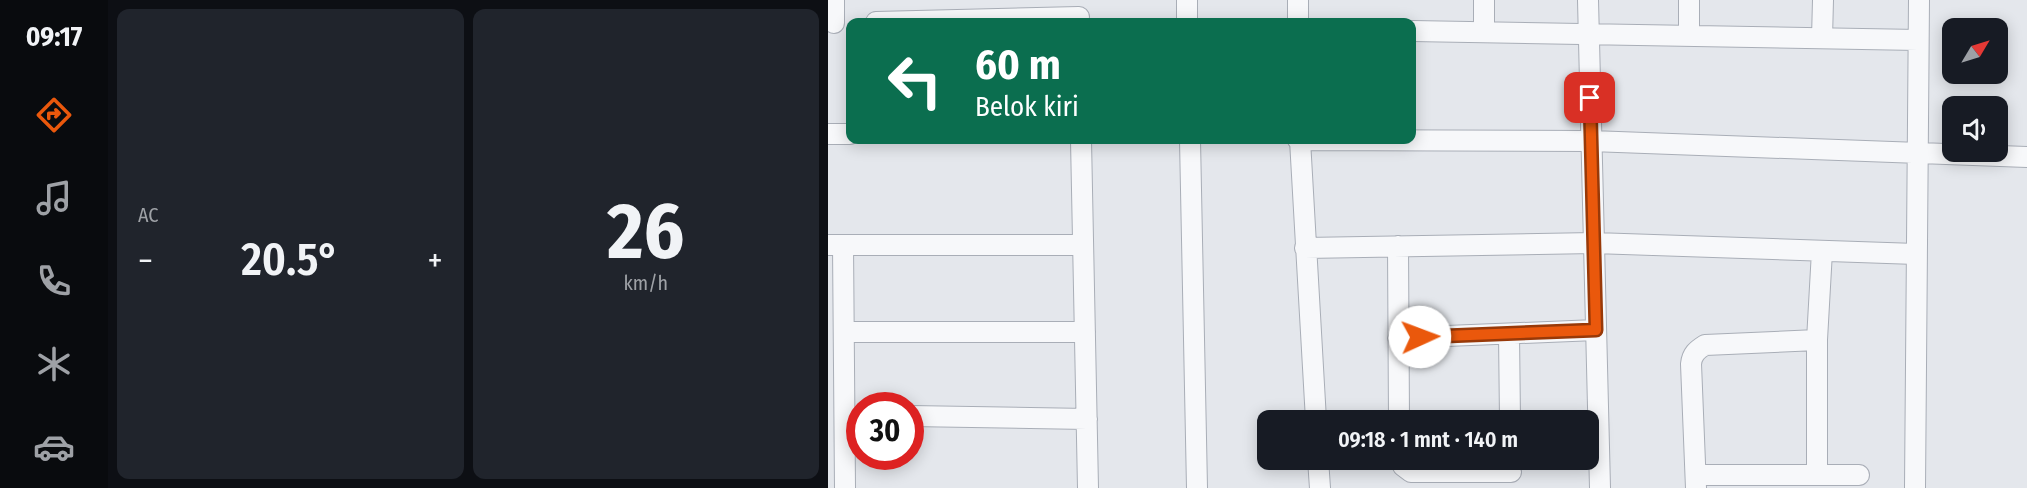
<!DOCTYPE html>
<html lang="id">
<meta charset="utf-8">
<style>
body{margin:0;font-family:"Fira Sans Condensed",sans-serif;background:#20242c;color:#f1f3f6;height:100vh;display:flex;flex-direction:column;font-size:22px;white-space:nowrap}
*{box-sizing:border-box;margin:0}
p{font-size:20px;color:#9ea1a6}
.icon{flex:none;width:33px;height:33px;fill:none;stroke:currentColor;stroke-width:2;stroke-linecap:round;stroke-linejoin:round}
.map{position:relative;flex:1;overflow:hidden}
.panel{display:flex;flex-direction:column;gap:9px;padding:9px;background:#0d0f14;width:720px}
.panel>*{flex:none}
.banner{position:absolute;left:18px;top:18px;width:570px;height:126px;border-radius:12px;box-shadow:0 3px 15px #0003;background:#0b6e4f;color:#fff;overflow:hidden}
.needle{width:39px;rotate:52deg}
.fabs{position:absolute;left:1114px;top:18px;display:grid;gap:12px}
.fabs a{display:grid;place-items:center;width:66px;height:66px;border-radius:12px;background:#171b24;box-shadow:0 3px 15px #0003;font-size:30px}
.speed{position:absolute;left:18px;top:392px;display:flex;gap:12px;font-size:30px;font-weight:700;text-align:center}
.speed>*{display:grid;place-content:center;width:78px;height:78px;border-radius:50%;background:#171b24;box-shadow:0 3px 15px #0003;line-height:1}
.speed .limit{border:9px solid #d22;background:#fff;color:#111}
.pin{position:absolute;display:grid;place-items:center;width:51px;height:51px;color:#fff;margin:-26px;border-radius:12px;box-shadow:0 3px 9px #0006}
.me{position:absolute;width:66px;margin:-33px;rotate:88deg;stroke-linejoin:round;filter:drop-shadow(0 0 4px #0008)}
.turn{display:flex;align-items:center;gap:21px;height:126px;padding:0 30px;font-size:27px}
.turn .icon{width:78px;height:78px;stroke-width:2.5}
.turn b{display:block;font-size:42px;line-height:51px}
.big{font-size:45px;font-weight:600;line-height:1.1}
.panel .card{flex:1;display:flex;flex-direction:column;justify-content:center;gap:9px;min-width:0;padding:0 21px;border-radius:12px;background:#20242c}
.panel .dial{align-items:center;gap:0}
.dial b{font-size:78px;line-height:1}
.heat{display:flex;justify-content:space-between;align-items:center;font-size:33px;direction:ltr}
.panel .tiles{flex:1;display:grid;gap:9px;grid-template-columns:repeat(2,1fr)}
.trip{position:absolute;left:429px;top:410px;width:342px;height:60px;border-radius:12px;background:#171b24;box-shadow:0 3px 15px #0003;font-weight:600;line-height:60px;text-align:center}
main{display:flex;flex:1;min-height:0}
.menu{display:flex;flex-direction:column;width:108px;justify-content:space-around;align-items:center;background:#090b0e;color:#9ea1a6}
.menu .icon{width:42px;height:42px}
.menu .selected{color:#ea580c}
.menu b{font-size:27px;color:#f1f3f6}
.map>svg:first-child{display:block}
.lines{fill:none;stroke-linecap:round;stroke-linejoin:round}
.street-casing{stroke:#a9aeb7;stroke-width:22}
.street{stroke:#f7f8fa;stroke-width:20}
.route-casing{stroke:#983908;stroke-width:15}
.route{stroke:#ea580c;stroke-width:10}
</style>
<main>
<nav class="menu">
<b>09:17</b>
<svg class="icon selected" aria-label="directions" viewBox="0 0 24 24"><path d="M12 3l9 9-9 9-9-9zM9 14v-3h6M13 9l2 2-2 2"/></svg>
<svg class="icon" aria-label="music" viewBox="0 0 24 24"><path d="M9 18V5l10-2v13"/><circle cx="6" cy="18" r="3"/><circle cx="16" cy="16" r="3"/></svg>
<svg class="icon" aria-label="phone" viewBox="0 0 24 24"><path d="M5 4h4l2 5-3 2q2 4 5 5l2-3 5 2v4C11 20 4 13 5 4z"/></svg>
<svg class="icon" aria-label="climate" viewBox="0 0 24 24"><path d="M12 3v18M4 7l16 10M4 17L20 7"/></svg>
<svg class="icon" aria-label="car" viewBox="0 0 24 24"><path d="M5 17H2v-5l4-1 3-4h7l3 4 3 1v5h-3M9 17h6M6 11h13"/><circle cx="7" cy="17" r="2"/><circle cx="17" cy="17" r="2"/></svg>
</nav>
<section class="panel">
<div class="tiles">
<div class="card"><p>AC</p>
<div class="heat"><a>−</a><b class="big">20.5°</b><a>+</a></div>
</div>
<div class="card dial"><b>26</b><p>km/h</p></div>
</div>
</section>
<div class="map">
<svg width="1199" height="488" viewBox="0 0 1199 488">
<rect width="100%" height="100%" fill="#e4e7ec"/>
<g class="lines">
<defs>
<path id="street" d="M 6,0 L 6,23
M 359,0 L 359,22
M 470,0 L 470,22
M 656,0 L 656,32
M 760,0 L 772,488
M 48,22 L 251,17
M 584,31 L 1090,40
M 861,36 L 861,0
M 994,38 L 995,0
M 0,134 L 22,134
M 253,140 L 260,488
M 362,140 L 369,488
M 470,140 L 763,141 L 1199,157
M 472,140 L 488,420
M 0,245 L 255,245
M 15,245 L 17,488
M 570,246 L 571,420
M 477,248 L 766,243 L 1088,254
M 16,332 L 257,332
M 681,334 L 682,420
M 570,338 L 768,330
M 82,416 L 259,419
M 490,459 L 492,488
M 572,459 L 575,466 L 583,472 L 683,472
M 868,475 L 1031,475
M 989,475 L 989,340 L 994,251
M 868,488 L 863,364 C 864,354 869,350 877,345 L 989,340
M 1087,488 L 1091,0"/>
</defs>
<use href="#street" class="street-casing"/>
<use href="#street" class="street"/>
</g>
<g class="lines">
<defs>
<path id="route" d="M 592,337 L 768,330 L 762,98"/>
</defs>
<use href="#route" class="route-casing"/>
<use href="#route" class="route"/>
</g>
</svg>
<div class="fabs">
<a><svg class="needle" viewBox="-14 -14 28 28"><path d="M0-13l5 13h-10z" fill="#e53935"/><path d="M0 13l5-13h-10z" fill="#9ea1a6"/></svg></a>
<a><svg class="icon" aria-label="sound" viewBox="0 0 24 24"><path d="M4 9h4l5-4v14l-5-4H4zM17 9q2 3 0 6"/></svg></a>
</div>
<div class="speed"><div class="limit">30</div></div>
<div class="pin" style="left:762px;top:98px;background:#d93025"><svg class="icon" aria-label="arrive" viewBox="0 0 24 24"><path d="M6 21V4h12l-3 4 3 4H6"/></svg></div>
<svg class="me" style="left:592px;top:337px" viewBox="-20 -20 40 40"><circle r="19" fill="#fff"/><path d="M0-13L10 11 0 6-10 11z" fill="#ea580c"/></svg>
<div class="trip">09:18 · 1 mnt · 140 m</div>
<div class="banner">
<div class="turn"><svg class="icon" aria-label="left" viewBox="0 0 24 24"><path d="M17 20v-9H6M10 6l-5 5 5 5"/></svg><div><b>60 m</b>Belok kiri</div></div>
</div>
</div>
</main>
